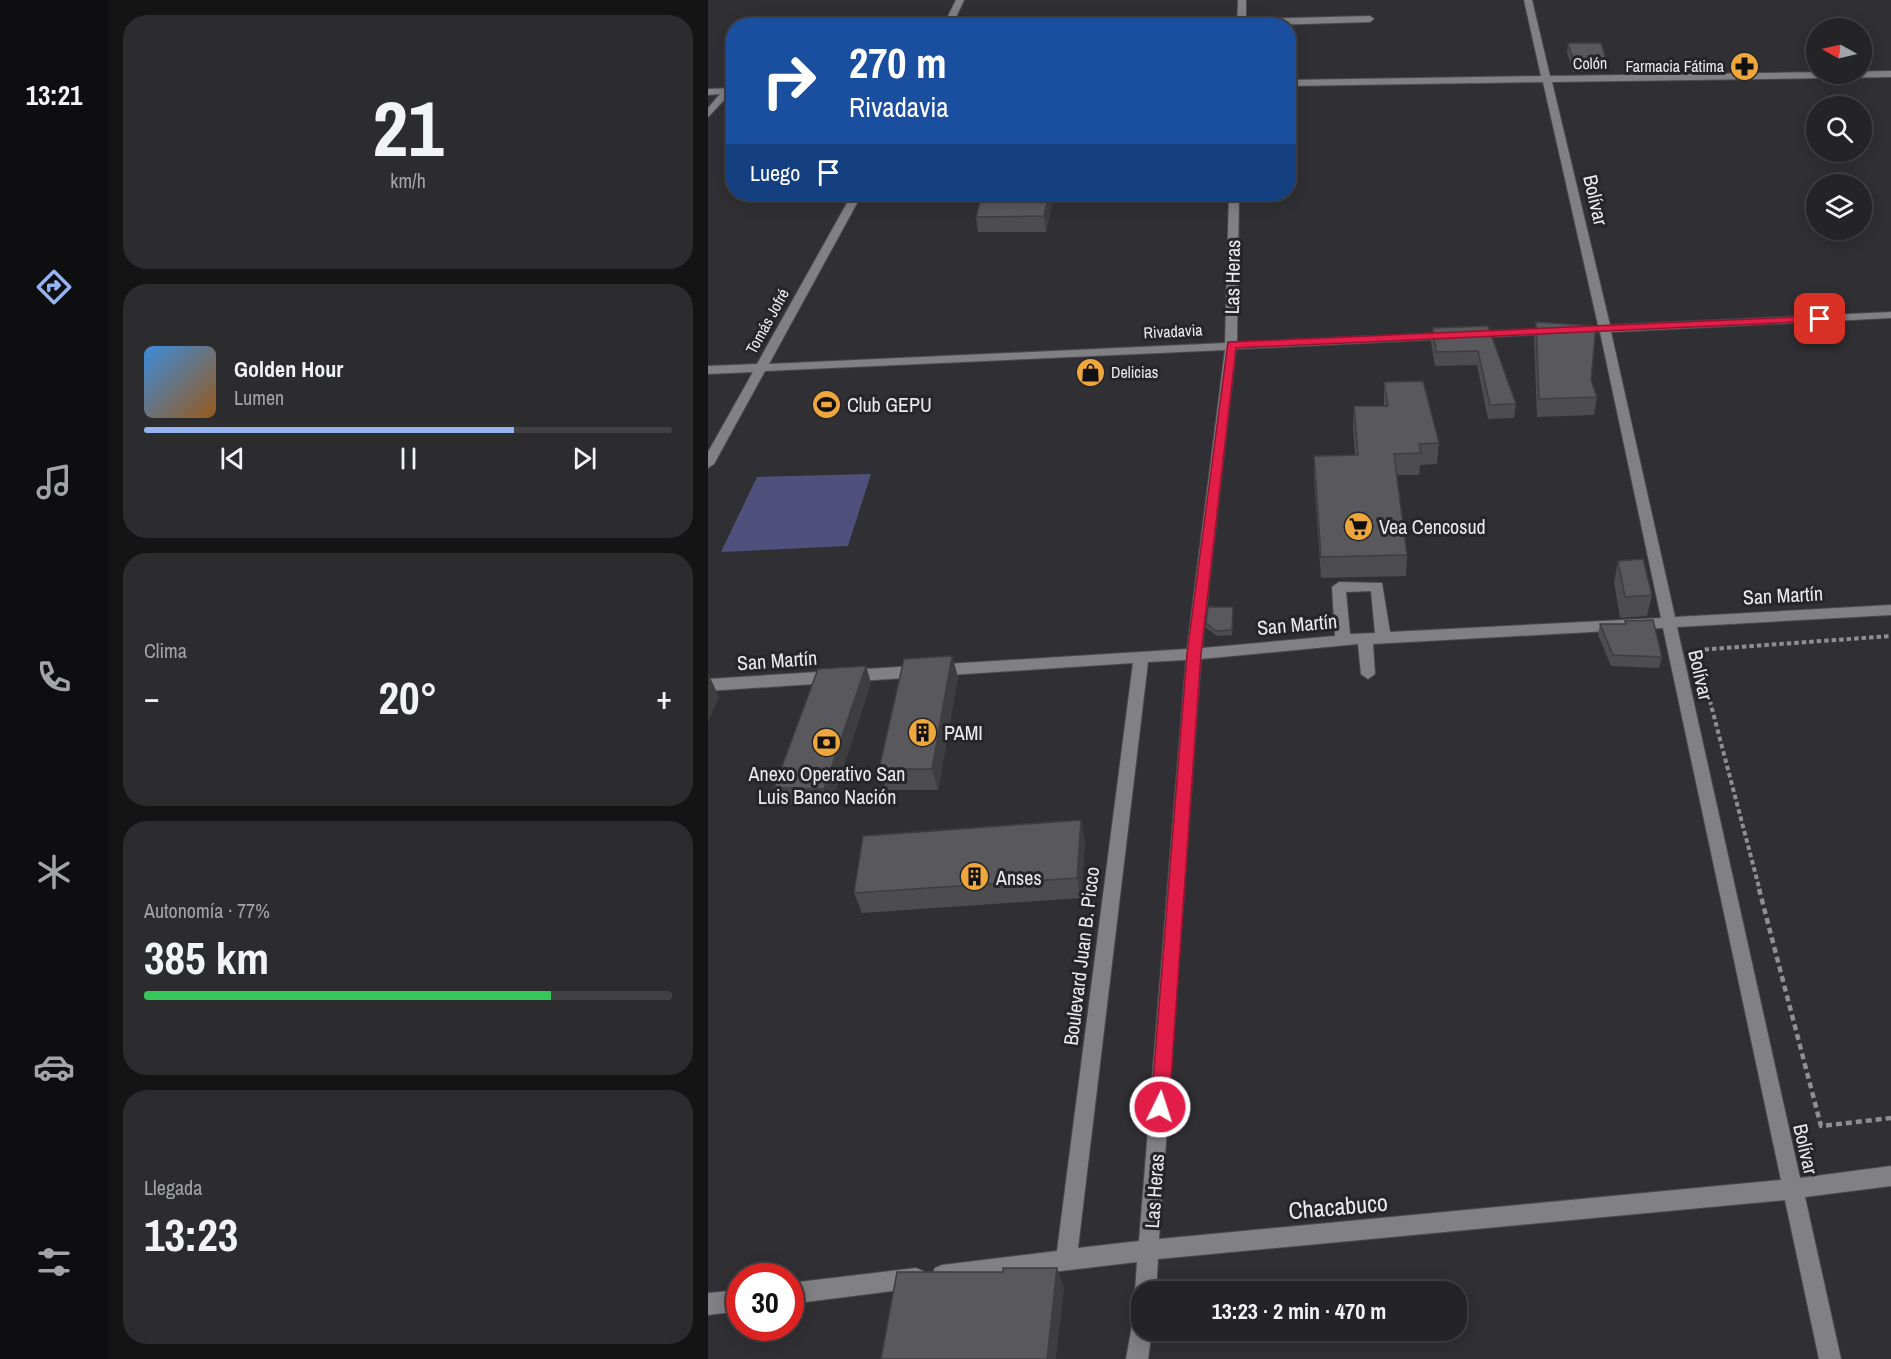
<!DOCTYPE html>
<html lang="es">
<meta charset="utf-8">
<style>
body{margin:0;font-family:"Archivo Narrow",sans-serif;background:#2c2c2f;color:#f1f3f6;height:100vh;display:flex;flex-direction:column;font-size:22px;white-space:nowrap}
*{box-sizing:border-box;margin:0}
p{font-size:20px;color:#a3a4a7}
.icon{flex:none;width:33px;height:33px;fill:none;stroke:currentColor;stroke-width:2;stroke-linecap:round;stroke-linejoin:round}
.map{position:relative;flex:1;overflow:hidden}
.panel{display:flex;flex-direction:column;gap:15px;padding:15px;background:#141415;width:600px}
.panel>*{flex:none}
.banner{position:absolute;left:18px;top:18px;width:570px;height:183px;border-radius:24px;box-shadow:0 3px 15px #0003,0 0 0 2px #414144;background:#1a4fa0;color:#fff;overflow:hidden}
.needle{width:39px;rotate:278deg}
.buttons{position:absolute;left:1098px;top:18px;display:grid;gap:12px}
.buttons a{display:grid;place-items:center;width:66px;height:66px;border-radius:50%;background:#242427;box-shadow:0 3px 15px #0003,0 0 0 2px #414144;font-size:30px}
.speed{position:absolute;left:18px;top:1263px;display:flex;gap:12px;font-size:30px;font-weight:700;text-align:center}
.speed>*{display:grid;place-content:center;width:78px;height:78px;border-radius:50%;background:#242427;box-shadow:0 3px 15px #0003,0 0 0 2px #414144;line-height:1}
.speed .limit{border:9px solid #d22;background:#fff;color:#111}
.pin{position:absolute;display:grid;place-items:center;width:51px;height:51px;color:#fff;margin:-26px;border-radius:12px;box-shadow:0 3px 9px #0006}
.me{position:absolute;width:66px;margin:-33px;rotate:4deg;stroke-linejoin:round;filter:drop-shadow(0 0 4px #0008)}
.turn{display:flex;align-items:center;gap:21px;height:126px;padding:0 24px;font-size:27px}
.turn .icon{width:78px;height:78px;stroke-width:2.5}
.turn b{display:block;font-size:42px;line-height:51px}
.then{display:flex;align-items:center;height:57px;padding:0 24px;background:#0003;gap:12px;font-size:22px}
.big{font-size:45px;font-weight:700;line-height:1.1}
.panel .widget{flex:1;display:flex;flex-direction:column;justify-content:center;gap:9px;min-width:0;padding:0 21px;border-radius:24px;background:#2c2c2f}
.panel .dial{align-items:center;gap:0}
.dial b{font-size:78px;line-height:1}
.song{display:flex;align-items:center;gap:18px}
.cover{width:72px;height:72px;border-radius:9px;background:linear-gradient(135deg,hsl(210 70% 55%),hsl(30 70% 35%))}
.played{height:6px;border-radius:3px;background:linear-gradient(90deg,#95b2f1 70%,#414144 70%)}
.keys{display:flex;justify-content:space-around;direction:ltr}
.heat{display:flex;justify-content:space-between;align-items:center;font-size:33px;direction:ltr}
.charge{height:9px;border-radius:4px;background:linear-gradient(90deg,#34c759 77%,#414144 0)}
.trip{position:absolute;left:423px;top:1281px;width:336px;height:60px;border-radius:24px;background:#242427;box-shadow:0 3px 15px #0003,0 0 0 2px #414144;font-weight:700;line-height:60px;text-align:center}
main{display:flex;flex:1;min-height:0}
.dock{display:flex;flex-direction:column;width:108px;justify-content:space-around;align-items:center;background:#0e0e10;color:#a3a4a7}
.dock .icon{width:42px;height:42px}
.dock .on{color:#95b2f1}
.dock b{font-size:27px;color:#f1f3f6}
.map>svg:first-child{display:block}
.green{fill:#50507c}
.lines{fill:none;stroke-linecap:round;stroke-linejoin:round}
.minor-casing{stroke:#4b4b4e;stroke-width:2}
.path-far1{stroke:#8f8f92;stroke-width:4;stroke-dasharray:4.5 3;stroke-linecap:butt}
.path{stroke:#8f8f92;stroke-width:4.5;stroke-dasharray:6 4;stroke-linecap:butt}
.minor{fill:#808085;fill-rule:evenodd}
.wall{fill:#4d4d50}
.shaded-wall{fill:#3e3e41}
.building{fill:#59595d;stroke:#3e3e41;stroke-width:1.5}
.route{fill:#e11d48;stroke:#92132f;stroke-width:1.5}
.labels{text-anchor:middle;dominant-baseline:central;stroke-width:6;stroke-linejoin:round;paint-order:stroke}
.far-street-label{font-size:16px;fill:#ebebee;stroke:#26262a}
.far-poi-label{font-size:16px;fill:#ebebee;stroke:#26262a;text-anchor:end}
.street-label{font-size:20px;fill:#ebebee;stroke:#26262a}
.poi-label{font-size:20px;fill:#ebebee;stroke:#26262a;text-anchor:start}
.near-street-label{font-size:24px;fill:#ebebee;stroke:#26262a}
</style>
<main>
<nav class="dock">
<b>13:21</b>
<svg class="icon on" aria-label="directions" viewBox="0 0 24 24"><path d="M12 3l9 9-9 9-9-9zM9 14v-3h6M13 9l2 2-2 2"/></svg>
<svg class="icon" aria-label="music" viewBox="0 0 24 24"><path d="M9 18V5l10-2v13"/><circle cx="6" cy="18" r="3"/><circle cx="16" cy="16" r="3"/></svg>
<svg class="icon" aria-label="phone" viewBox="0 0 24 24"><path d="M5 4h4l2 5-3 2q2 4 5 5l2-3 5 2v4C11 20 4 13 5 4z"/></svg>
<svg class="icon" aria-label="climate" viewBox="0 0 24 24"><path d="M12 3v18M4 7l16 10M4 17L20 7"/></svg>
<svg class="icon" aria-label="car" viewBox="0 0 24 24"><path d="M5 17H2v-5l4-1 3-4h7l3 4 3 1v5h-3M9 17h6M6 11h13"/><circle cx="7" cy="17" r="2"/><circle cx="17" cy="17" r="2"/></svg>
<svg class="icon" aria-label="filters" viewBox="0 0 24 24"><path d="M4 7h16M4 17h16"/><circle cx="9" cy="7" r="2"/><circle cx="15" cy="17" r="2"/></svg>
</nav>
<section class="panel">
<div class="widget dial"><b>21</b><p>km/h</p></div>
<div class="widget">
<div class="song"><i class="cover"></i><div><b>Golden Hour</b><p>Lumen</p></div></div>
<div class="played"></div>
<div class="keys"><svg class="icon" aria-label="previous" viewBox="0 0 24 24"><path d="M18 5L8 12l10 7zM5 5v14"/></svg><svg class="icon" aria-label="pause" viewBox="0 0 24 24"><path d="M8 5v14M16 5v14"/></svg><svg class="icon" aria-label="next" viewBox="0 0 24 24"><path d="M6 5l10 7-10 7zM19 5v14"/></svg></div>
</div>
<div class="widget"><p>Clima</p>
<div class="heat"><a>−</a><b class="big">20°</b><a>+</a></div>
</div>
<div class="widget"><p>Autonomía · 77%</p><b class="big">385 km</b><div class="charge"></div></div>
<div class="widget"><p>Llegada</p><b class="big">13:23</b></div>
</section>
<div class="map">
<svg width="1183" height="1359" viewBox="0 0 1183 1359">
<rect width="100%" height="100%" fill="#303034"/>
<path class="green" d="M 163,474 L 140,546 L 13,552 L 49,477 Z"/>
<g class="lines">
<defs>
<path id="minor" d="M 248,0 L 256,0 L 244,26 L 235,26 Z
M 530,0 L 538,0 L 538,19 L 662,16 L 666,19 L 662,22 L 529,26 Z
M 816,0 L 824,0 L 842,76 L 1183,71 L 1183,77 L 844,82 L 902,325 L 1183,312 L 1183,318 L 903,332 L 967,617 L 1183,605 L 1183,615 L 969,627 L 1092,1178 L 1183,1166 L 1183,1186 L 1097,1197 L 1133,1359 L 1111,1359 L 1077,1200 L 450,1259 L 448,1292 L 434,1292 L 434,1301 L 430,1299 L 427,1292 L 429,1262 L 234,1285 L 227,1282 L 224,1275 L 227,1268 L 234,1265 L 349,1251 L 425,663 L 0,691 L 0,679 L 479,649 L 517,350 L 57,371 L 6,464 L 0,468 L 0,452 L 45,372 L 0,374 L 0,366 L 49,364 L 144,194 L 154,194 L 61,364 L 517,343 L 521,194 L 531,194 L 529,342 L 845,328 L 851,331 L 845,334 L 528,349 L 494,648 L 627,636 L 624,587 L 631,582 L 674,583 L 682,632 L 953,618 L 892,332 L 881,329 L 890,325 L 835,82 L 580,86 L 580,80 L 833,76 ZM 663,591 L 667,633 L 642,634 L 638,592 ZM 955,628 L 1073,1180 L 451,1239 L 493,659 L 650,644 L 653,674 L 660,679 L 667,674 L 665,644 ZM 478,660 L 431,1241 L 370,1248 L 440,662 Z
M 26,88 L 26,94 L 22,94 L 0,117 L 0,108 L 12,94 L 0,95 L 0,89 Z
M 208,1268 L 215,1271 L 218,1278 L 215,1285 L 208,1288 L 82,1304 L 82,1283 Z
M 32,1290 L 32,1311 L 0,1315 L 0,1293 Z
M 434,1312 L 434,1330 L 444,1330 L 440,1359 L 418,1359 L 426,1314 Z"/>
</defs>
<use href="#minor" class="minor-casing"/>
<path class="path-far1" d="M 989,650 L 1183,636
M 998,686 L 1052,891"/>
<path class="path" d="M 1051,889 L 1113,1126 L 1183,1118"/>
<use href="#minor" class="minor"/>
</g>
<path class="wall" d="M 860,43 L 899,63 L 898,72 L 865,72 L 859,52 Z
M 346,194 L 338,232 L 270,232 L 268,217 Z
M 828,322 L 883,380 L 889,397 L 886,415 L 829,417 L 826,340 Z
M 780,326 L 808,404 L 806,418 L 780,419 L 769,365 L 727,366 L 723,342 L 725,328 Z
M 676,382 L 731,443 L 729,464 L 712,465 L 711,475 L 689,475 L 699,555 L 698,576 L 613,578 L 606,477 L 606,456 L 647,455 L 645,427 L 646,406 L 676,406 Z
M 910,561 L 944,595 L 939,616 L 912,618 L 906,582 Z
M 525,612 L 524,635 L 509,636 L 498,628 L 498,623 Z
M 917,621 L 954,657 L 951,668 L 903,666 L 890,635 L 892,624 L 917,624 Z
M 244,656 L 250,677 L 230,790 L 178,790 L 171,769 Z
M 158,666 L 163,683 L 123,805 L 72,804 L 66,788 Z
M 377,840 L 373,898 L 154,913 L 146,893 Z"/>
<path class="shaded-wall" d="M 341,194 L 346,194 L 338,232 L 336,216 Z
M 244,656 L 250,677 L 230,790 L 224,769 Z
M 158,666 L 163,683 L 123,805 L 116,789 Z
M 0,673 L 11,697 L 0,722 Z
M 373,820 L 377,840 L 373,898 L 369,878 Z
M 349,1268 L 356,1288 L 348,1359 L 339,1359 Z"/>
<path class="building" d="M 860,43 L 893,43 L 899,63 L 866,63 Z
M 274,194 L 341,194 L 336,216 L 268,217 Z
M 828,322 L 888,326 L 883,380 L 889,397 L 831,399 Z
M 780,326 L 808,404 L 782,405 L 770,351 L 728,352 L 725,328 Z
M 715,381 L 731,443 L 711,444 L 713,453 L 686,454 L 699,555 L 613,557 L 606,456 L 650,455 L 646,406 L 680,406 L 676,382 Z
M 935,559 L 944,595 L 917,597 L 910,561 Z
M 500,607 L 525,607 L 524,630 L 508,631 L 498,623 Z
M 945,620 L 954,657 L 905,655 L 892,624 L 918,624 L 917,621 Z
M 244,656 L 224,769 L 171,769 L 196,659 Z
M 158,666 L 116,789 L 66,788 L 110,669 Z
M 373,820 L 369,878 L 146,893 L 155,836 Z
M 295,1268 L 349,1268 L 339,1359 L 173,1359 L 189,1272 L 295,1272 Z"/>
<path class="route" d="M 1112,316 L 1115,317 L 1115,321 L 528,348 L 493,654 L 461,1107 L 458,1112 L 452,1115 L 446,1112 L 443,1107 L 479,654 L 520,342 Z"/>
<defs>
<symbol id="pharmacy-disc" viewBox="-11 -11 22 22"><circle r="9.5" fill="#eea73c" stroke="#26262a"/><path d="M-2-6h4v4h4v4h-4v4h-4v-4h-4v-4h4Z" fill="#111"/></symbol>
<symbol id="shop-disc" viewBox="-11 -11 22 22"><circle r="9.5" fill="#eea73c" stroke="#26262a"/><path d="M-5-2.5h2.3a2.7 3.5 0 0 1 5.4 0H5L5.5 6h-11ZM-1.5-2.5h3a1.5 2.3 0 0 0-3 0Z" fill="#111"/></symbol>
<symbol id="stadium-disc" viewBox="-11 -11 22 22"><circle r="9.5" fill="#eea73c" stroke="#26262a"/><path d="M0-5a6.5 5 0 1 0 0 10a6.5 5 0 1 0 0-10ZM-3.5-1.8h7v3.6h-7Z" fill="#111"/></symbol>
<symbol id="supermarket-disc" viewBox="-11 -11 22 22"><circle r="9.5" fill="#eea73c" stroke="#26262a"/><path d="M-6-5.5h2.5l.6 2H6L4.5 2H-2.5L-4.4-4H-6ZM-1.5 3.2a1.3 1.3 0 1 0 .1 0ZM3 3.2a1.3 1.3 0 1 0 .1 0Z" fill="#111"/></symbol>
<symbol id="building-disc" viewBox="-11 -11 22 22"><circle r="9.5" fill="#eea73c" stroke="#26262a"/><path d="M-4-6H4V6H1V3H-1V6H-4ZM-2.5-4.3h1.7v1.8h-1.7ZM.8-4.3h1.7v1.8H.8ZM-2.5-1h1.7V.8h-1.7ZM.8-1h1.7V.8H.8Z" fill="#111"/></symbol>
<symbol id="bank-disc" viewBox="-11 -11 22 22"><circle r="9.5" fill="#eea73c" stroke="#26262a"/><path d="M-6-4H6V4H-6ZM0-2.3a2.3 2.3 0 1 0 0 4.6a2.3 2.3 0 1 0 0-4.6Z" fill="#111"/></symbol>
</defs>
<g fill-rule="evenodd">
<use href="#pharmacy-disc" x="1020" y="50" width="33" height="33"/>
<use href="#shop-disc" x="366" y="356" width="33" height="33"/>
<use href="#stadium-disc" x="102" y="388" width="33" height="33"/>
<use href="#supermarket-disc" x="634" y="510" width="33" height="33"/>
<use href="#building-disc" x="198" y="716" width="33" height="33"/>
<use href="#bank-disc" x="102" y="726" width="33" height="33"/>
<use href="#building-disc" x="250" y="860" width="33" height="33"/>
</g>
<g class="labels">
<g class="far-street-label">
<text transform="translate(882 63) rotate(-1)">Colón</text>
<text transform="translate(59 321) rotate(-61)">Tomás Jofré</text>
<text transform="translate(465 331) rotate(-3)">Rivadavia</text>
</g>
<g class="far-poi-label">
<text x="1016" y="66">Farmacia Fátima</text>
<text x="403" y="372" text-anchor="start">Delicias</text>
</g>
<g class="street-label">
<text transform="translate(888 200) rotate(77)">Bolívar</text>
<text transform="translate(524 277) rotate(-89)">Las Heras</text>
<text transform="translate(1075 595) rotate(-3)">San Martín</text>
<text transform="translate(589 624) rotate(-5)">San Martín</text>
<text transform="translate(69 660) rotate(-4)">San Martín</text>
<text transform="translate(993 675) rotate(77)">Bolívar</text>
<text transform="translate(373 956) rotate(-83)">Boulevard Juan B. Picco</text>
<text transform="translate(1098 1149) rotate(77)">Bolívar</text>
<text transform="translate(446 1191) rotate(-86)">Las Heras</text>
</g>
<g class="poi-label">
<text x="139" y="404">Club GEPU</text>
<text x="671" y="526">Vea Cencosud</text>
<text x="236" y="732">PAMI</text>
<text x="119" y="773" text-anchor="middle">Anexo Operativo San<tspan x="119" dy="23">Luis Banco Nación</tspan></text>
<text x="288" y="877">Anses</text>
</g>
<g class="near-street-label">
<text transform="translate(630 1206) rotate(-5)">Chacabuco</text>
</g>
</g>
</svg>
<div class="buttons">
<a><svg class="needle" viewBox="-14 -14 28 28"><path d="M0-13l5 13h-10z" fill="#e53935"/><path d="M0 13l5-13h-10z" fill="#a3a4a7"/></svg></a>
<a><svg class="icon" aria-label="search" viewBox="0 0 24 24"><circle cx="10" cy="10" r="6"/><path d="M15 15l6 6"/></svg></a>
<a><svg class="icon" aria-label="layers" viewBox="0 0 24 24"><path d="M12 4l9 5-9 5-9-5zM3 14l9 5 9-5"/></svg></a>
</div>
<div class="speed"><div class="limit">30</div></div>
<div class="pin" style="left:1112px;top:319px;background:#d93025"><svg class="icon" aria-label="arrive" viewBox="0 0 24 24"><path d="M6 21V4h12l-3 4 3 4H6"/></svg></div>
<svg class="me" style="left:452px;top:1107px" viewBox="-20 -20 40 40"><circle r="17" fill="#e11d48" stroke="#fff" stroke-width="3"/><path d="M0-11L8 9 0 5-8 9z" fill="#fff"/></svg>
<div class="trip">13:23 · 2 min · 470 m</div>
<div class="banner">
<div class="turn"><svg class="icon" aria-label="right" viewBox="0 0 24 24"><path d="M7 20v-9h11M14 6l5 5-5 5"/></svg><div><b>270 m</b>Rivadavia</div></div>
<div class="then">Luego<svg class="icon" aria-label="arrive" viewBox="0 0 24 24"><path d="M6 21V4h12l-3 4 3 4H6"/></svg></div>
</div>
</div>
</main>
